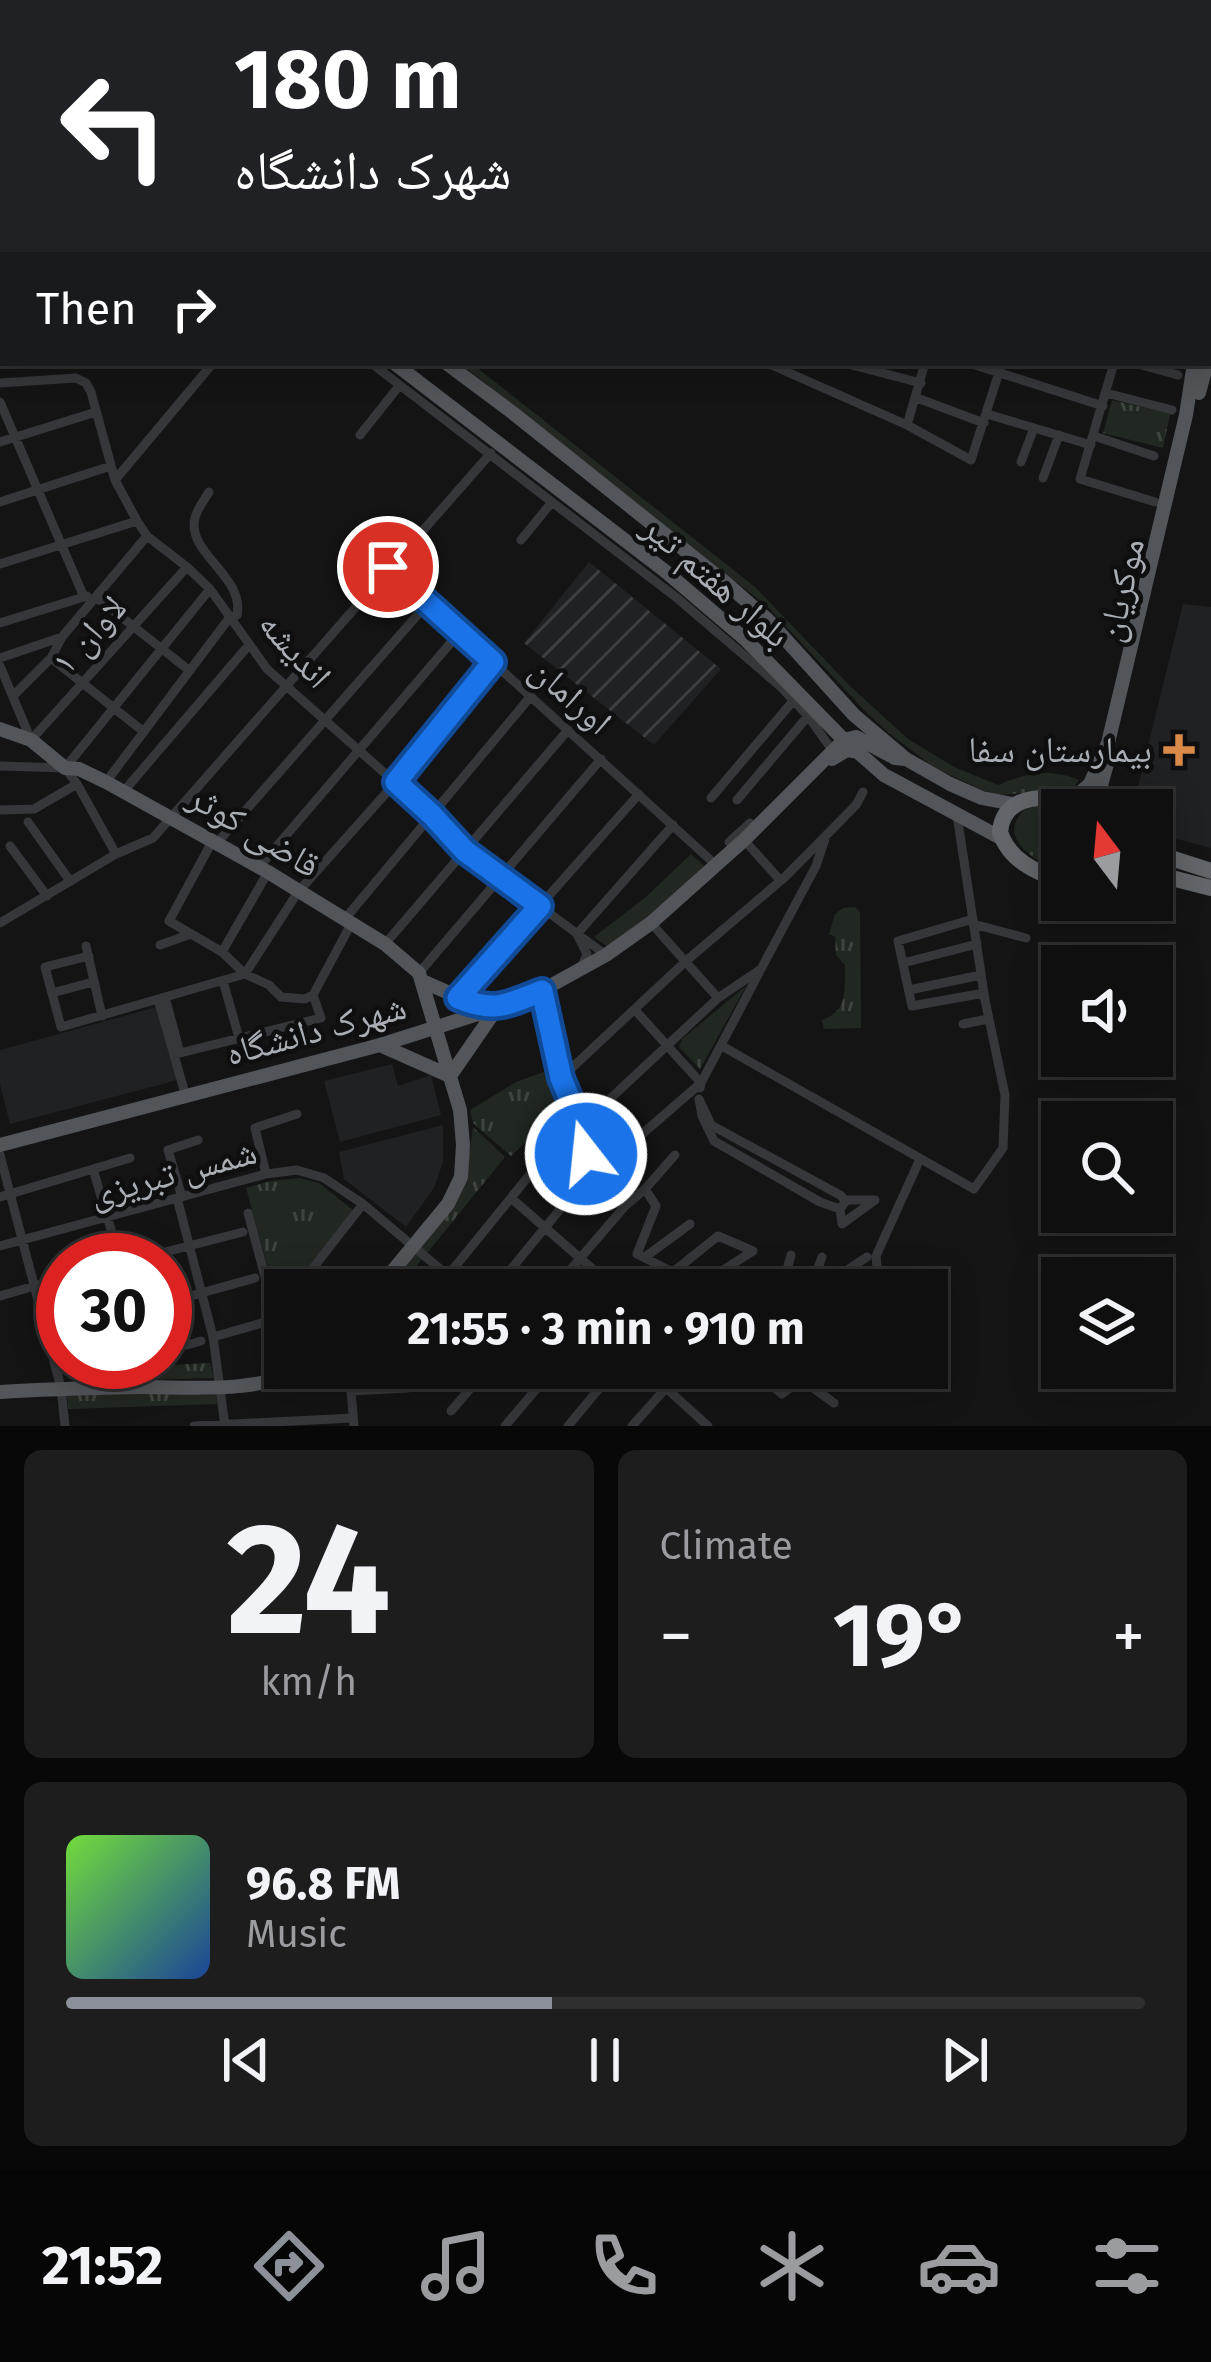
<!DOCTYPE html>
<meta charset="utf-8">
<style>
body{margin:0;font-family:"Fira Sans","Noto Naskh Arabic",sans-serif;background:#1d1d1e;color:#f1f3f6;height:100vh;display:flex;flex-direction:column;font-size:45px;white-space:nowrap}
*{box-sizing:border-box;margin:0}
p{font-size:39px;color:#9b9c9f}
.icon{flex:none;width:66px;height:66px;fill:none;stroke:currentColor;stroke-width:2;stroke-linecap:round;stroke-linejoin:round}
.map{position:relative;height:1426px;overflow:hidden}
.drawer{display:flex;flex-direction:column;gap:24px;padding:24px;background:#080809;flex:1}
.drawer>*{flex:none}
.hud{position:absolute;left:0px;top:0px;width:1212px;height:366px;box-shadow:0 6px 30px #0003,0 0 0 3px #2f2f30;background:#202124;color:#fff;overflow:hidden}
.needle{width:78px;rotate:344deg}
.fabs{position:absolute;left:1041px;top:789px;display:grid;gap:24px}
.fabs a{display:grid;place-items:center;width:132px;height:132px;border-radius:0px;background:#0f0f10;box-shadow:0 6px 30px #0003,0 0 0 3px #2f2f30;font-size:60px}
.speed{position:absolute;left:36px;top:1233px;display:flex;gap:24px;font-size:60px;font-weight:700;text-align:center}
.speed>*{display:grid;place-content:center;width:156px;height:156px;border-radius:50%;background:#0f0f10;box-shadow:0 6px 30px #0003,0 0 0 3px #2f2f30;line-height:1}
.speed .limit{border:18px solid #d22;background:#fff;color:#111}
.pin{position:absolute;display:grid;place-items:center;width:102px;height:102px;color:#fff;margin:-51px;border:6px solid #fff;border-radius:50%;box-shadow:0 3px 12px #0007}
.me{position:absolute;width:132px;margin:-66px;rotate:344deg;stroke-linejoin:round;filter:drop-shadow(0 0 9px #0008)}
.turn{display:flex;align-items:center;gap:42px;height:252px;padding:0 36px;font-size:54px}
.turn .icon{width:156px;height:156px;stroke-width:2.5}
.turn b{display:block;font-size:84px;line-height:102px}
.then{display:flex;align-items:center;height:114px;padding:0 36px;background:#0003;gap:24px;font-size:45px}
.big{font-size:90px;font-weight:700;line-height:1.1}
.drawer .widget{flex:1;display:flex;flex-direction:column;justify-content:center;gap:18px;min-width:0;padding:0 42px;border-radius:18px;background:#1d1d1e}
.drawer .dial{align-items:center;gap:0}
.dial b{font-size:156px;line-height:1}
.song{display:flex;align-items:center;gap:36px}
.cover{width:144px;height:144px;border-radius:18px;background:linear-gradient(135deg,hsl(100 70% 55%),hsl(220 70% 35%))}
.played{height:12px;border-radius:6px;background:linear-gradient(90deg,#8c9099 45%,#2f2f30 45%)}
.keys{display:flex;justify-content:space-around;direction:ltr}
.heat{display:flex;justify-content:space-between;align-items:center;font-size:66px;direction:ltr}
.drawer .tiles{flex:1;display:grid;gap:24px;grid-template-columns:1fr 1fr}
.widget:last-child{grid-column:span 2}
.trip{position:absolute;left:264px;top:1269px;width:684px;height:120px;border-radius:0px;background:#0f0f10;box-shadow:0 6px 30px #0003,0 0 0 3px #2f2f30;font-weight:700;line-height:120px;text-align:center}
.tabs{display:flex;height:192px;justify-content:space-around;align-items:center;background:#060606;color:#9b9c9f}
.tabs .icon{width:84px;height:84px}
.tabs .current{color:#8c9099}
.tabs b{font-size:54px;color:#f1f3f6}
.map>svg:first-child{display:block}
.built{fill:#202122}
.industrial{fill:url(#industrial-furrows)}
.grass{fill:url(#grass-tufts)}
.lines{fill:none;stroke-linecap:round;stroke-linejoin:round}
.minor{stroke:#36373a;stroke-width:9}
.major{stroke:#525559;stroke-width:14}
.highway{stroke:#62666a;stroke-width:16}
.route-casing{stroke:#114b97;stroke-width:30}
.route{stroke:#1a73e8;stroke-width:21}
.poi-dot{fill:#da8a48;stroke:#0f0f10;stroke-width:4.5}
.labels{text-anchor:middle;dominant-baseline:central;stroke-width:9;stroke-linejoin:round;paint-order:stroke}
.street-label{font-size:36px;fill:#a8aeb4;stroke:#0f0f10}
.poi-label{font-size:36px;fill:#a8aeb4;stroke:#0f0f10;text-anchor:end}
</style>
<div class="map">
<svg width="1211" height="1426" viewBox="0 0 1211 1426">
<defs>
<pattern id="industrial-furrows" width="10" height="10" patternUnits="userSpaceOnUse" patternTransform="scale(3)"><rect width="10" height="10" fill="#202122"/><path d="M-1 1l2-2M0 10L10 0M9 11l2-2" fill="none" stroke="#3e3f40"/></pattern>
<pattern id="grass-tufts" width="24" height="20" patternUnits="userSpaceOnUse" patternTransform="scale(3)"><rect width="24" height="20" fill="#212821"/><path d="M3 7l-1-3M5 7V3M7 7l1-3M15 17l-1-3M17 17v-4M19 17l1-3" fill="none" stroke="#3e453f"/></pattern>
</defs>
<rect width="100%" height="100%" fill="#141415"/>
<path class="built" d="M 1183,604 L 1211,607 L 1211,848 L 1166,836 L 1152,822 L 1152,810 L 1144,810 L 1137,791 Z
M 157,1007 L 178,1080 L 10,1124 L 0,1084 L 0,1050 Z
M 392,1064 L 398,1086 L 431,1075 L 441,1115 L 340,1142 L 324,1081 Z
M 443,1125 L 443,1162 L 434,1188 L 406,1227 L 344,1179 L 339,1152 Z"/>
<path class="industrial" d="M 589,562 L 721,669 L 654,745 L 524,643 Z"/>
<path class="grass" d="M 460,363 L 471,363 L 755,587 L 851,687 L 908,739 L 954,767 L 998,785 C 1028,773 1048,768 1079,780 L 1072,790 L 994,795 L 935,768 L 889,733 L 866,712 L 768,607 Z
M 1112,400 L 1170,414 L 1163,448 L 1103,433 Z
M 1045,804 L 1079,810 L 1062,810 L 1062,872 C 1042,865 1000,842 1019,816 C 1025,806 1034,805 1045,804 Z
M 691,854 L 705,867 L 673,897 L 608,947 L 594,937 L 646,897 Z
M 843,908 L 855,907 L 860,912 L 861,1028 L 824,1029 L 822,1020 C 849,1010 844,991 845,965 L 836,955 L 835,937 L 829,934 L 835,914 Z
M 746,986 L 700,1069 L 679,1047 L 682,1039 Z
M 555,1068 L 575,1125 L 557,1145 L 548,1140 L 540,1148 L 528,1140 L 511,1156 L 473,1123 L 470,1110 L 516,1082 Z
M 473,1127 L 505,1157 L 397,1290 L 384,1290 L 466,1177 Z
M 300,1178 L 319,1183 L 354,1211 L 296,1281 L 306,1290 L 285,1290 L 285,1330 L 246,1188 L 271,1181 Z
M 210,1363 L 214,1378 L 75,1382 L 72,1370 Z
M 216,1390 L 217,1404 L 68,1409 L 67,1395 Z"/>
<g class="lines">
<path class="minor" d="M 32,0 L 33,3
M 147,0 L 147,3
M 204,0 L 204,3
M 258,0 L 258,3
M 288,0 L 288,3
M 350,0 L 350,3
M 506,0 L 506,3
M 541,0 L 542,3
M 566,0 L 567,3
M 586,0 L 587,3
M 611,0 L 611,3
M 625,0 L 627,3
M 728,0 L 732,3 L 733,0
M 813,0 L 821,3
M 846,0 L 852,3
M 93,3 L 111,0
M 470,3 L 470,0
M 647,3 L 648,0
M 682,3 L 682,0
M 704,3 L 705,0
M 763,3 L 764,0
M 800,3 L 801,0
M 881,3 L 883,0
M 919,3 L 920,0
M 955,3 L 956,0
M 982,3 L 983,0
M 1009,3 L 1009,0
M 1043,3 L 1043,0
M 1087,3 L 1088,0
M 1121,3 L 1121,0
M 1148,3 L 1148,0
M 1185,3 L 1185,0
M 0,19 L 3,18
M 1209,120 L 1211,119
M 1209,213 L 1211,213
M 1209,275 L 1211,274
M 371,363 L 677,598 L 781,687 L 808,716 L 832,750
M 767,363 L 907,425 L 971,460 L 1002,363
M 844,363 L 921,383
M 969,363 L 1103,406
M 1114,363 L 1080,479 L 1155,502
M 1134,363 L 1178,375
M 0,383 L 76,378 L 86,383 L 91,392 L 115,480 L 137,521 L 147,536 L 187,567 L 210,589 L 267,669 L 432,815 L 465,851 L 606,955
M 1106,393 L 1172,410
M 917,398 L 984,423
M 0,402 L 84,597
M 987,414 L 1091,445
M 907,425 L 925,363
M 360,435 L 399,386
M 1094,436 L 1154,456
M 0,442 L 96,412
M 1021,462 L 1034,428
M 1043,478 L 1059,435
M 115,480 L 213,363
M 0,502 L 111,466
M 521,540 L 552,502
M 0,564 L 137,521
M 388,567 L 716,865
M 96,597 L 190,671
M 0,623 L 87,596
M 0,658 L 62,637
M 51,658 L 144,732
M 0,666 L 31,740 L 187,567
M 13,696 L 51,658 L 62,637 L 147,536
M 0,766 L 65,768
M 65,768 L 210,589
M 65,768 L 77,784 L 116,854
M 106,782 L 230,617 L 237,615 C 245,576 186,553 195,518 C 197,509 204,500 209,492
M 124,791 L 248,646
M 711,798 L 793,701
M 737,800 L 808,716
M 0,810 L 34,809 L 77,784
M 28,822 L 70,881
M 213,840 L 169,921 L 222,952 L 245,974 L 269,985 L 281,997 L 305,999 L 313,995 L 321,1018 L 180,1053 L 165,997 L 245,974 L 298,892 L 396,782 L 493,662
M 744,840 L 780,880
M 729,842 L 750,823
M 217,843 L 428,603
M 10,846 L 47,896
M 259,867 L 460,632
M 973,919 L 898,941 L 912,1006 L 984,993
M 344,920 L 531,696
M 0,923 L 116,854 L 153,838 L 491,453
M 651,923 L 718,998
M 973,924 L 1026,938
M 385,944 L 568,730
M 160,945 L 191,934
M 86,946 L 102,1016
M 222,952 L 268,872
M 89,956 L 45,967 L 61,1027 L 165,997
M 903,963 L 977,944
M 582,966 L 587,954 L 577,934 L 673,825
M 419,973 L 601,759
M 223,981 L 239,1038
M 909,990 L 981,975
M 52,993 L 93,982
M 313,995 L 351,924
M 458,998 L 639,794
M 158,999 L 186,1097
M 635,1010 L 701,1083 L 700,1088
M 963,1024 L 988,1019
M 722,1046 L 974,1189 L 1003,1148 L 1005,1095 L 985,1000 L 957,815
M 561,1078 L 686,961 L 785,877 L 856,805 L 863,792
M 699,1099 L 711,1125 L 840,1195 L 846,1201 L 840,1209 L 820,1202 L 714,1141 L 702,1116 Z
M 581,1126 L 718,998 L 761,969 L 816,866 L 825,839
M 0,1155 L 61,1388 L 65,1426
M 93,1169 L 120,1260
M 266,1174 L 255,1128 L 297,1114
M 584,1180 L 611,1161 L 701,1083 L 759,973
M 645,1189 L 656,1206 L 637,1254 L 686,1279 L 701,1290
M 0,1197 L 130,1158
M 182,1197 L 168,1150 L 198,1140
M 177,1198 L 213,1337 L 225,1426
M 511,1198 L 596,1272
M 840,1209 L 842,1224 L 875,1200 L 845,1200
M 248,1213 L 285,1351
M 0,1246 L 266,1174 L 297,1170 L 324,1178 L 363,1204 L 465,1290
M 645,1257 L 690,1224
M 134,1260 L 243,1232
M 673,1272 L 718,1236 L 753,1251 L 697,1287
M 449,1274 L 545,1156
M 785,1277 L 791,1255
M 814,1279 L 822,1257
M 302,1282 L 363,1204
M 433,1290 L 434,1290
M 494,1290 L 584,1180 L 585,1138 L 561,1078 L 541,991
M 553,1290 L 625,1206 L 645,1189 L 675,1155
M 739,1290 L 763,1275
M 755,1290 L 770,1274 L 814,1279 L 822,1287 L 867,1257
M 866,1290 L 878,1278 L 876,1256 L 920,1159
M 0,1296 L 63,1278
M 165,1303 L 255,1278
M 213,1337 L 262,1323
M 165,1351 L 201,1341
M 652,1368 L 666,1388 L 708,1426
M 750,1368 L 782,1394 L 801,1379 L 834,1403
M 414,1378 L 424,1368
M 451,1411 L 488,1368
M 194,1426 L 353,1418
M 354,1426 L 351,1391 L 408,1388
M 505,1426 L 554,1368
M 568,1426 L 616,1368
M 632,1426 L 684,1368"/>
<path class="major" d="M 421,0 L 422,3
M 1194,0 L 1195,3
M 1209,30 L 1211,36
M 0,69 L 3,70
M 0,102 L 3,103
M 1209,308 L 1211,305
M 1209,343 L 1211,342
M 394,363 L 665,571 L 746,640 L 844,740 L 884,775 L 1001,838
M 446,363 L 513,413 L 726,583 L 768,620 L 854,715 L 906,759 L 950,784 L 982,798 L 1013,804
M 1199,393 L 1207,363
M 0,729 L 31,740 L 65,768 L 79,769 L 106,782 L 268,872 L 385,944 L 419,973 L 460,1110 L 463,1145 L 461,1177 L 448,1204 L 377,1290
M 832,759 L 847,750 L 857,752
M 1069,802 L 1090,784 L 1108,743 L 1186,415 L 1194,363
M 1107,810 L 1101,785 L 1107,764
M 380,1045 L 450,1076 L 497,1008 L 481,1007 L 422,981
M 0,1145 L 380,1045 L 497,1008 L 541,991 L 606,955 L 651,923 L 744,840 L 844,740 L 856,737 L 895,758 L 906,759
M 0,1392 C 47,1389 93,1388 140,1387 C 194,1387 256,1394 305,1368"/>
<path class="highway" d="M 1152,852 L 1211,871
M 1152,873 L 1211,888
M 1062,881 C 1035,872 1009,860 1000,832 C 1004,784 1069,797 1100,810"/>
</g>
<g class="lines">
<defs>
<path id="route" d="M 388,567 L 493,662 L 396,782 L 432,815 L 465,851 L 540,906 L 458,998 C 495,1013 506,1005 542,991 L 561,1078 L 581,1126 L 586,1154"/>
</defs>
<use href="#route" class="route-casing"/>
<use href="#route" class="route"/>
</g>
<path class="poi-dot" d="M1173 732h12v12h12v12h-12v12h-12v-12h-12v-12h12z"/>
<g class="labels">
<g class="street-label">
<text transform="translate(716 581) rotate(41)">بلوار هفتم تیر</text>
<text transform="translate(1121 590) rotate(-77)">موکریان</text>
<text transform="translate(89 635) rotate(-48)">لاوان ۱</text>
<text transform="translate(295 650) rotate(48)">اندیشه</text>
<text transform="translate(571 696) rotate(42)">اورامان</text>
<text transform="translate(254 831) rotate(31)">قاضی کوثر</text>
<text transform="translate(316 1030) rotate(-15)">شهرک دانشگاه</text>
<text transform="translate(173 1173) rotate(-15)">شمس تبریزی</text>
</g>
<g class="poi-label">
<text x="1152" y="750">بیمارستان سفا</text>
</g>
</g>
</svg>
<div class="fabs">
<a><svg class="needle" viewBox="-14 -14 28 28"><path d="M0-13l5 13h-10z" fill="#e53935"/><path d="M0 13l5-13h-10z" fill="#9b9c9f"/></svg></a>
<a><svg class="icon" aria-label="sound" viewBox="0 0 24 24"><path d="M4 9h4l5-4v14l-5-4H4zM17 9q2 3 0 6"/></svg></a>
<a><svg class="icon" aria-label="search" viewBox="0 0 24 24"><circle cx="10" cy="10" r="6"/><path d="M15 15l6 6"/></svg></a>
<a><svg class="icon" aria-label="layers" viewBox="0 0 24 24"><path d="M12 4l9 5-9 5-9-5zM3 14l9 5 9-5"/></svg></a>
</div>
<div class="speed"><div class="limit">30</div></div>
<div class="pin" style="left:388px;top:567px;background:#d93025"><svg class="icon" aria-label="arrive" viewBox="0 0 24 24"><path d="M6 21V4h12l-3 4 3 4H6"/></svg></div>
<svg class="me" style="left:586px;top:1154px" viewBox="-20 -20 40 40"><circle r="17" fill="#1a73e8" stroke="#fff" stroke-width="3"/><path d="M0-11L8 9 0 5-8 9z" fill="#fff"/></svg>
<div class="trip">21:55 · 3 min · 910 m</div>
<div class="hud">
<div class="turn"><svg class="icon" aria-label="left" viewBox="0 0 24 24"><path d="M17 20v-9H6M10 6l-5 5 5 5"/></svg><div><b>180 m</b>شهرک دانشگاه</div></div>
<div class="then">Then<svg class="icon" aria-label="right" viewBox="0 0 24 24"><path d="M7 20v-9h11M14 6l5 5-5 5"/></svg></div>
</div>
</div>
<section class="drawer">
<div class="tiles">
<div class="widget dial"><b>24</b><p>km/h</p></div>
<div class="widget"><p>Climate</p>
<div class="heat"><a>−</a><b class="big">19°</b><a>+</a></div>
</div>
<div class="widget">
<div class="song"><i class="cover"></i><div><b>96.8 FM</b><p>Music</p></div></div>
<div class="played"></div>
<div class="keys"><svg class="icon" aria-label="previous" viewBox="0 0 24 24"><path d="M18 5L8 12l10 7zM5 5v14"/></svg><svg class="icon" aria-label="pause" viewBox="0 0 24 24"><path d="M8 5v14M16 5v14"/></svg><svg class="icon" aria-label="next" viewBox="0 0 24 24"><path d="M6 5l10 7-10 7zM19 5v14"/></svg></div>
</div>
</div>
</section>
<nav class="tabs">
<b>21:52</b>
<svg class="icon current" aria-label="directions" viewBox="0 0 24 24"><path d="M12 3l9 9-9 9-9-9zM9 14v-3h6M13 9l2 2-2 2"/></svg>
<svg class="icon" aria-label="music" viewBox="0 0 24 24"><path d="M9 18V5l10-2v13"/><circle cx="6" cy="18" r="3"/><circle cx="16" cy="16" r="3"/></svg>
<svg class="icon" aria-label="phone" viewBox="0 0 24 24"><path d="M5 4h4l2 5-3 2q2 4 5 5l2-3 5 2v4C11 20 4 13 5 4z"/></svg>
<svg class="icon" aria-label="climate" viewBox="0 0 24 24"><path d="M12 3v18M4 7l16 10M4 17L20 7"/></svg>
<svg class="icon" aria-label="car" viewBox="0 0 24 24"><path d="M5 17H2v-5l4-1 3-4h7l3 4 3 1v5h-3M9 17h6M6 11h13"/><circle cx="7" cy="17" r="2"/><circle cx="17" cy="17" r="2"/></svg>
<svg class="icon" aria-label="filters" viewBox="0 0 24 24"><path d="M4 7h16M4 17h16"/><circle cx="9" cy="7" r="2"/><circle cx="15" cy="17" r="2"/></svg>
</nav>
